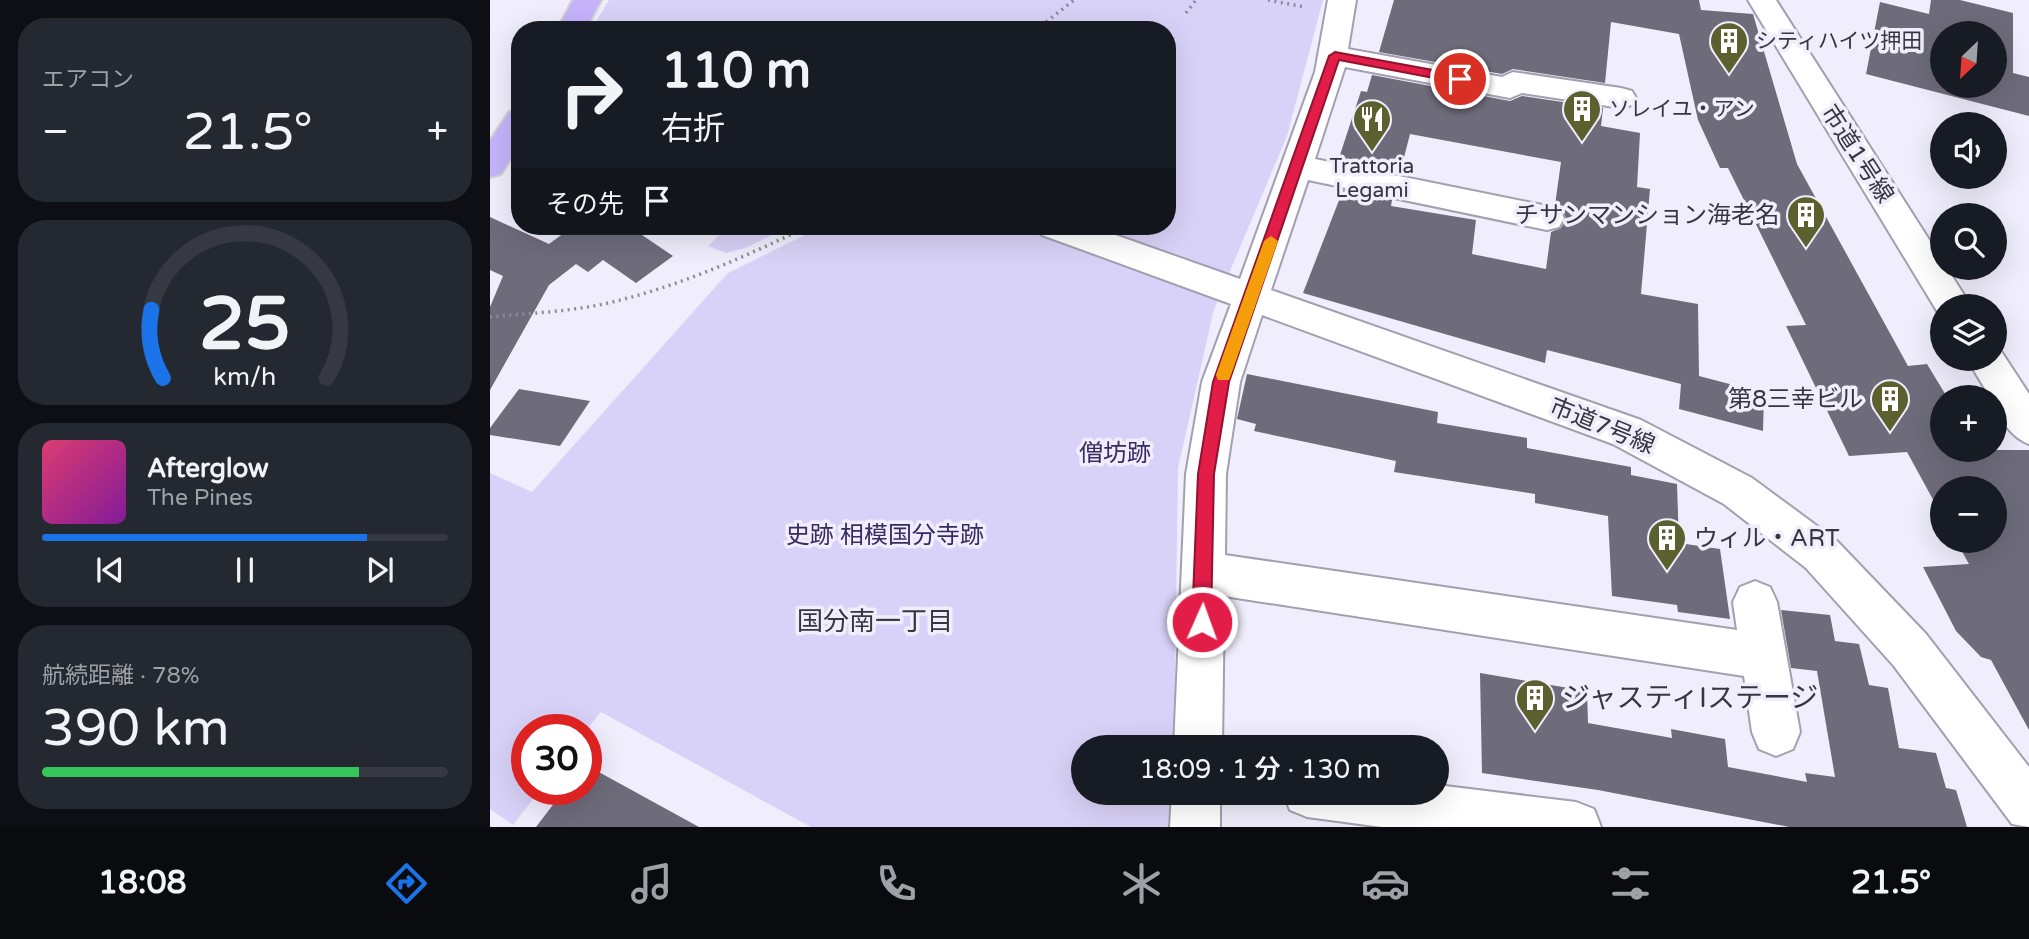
<!DOCTYPE html>
<html lang="ja">
<meta charset="utf-8">
<style>
body{margin:0;font-family:"Varela Round","Noto Sans JP",sans-serif;background:#242831;color:#f1f3f6;height:100vh;display:flex;flex-direction:column;font-size:26px;white-space:nowrap}
*{box-sizing:border-box;margin:0}
p{font-size:23px;color:#9ea1a6}
.icon{flex:none;width:38px;height:38px;fill:none;stroke:currentColor;stroke-width:2;stroke-linecap:round;stroke-linejoin:round}
.map{position:relative;flex:1;overflow:hidden}
.side{display:flex;flex-direction:column;gap:18px;padding:18px;background:#0d0f14;width:490px}
.side>*{flex:none}
.banner{position:absolute;left:21px;top:21px;width:665px;height:214px;border-radius:28px;box-shadow:0 7px 28px #0002;background:#171b24;color:#f1f3f6;overflow:hidden}
.needle{width:46px;rotate:205deg}
.fabs{position:absolute;left:1440px;top:21px;display:grid;gap:14px}
.fabs a{display:grid;place-items:center;width:77px;height:77px;border-radius:50%;background:#171b24;box-shadow:0 7px 28px #0002;font-size:35px}
.speed{position:absolute;left:21px;top:714px;display:flex;gap:14px;font-size:35px;font-weight:700;text-align:center}
.speed>*{display:grid;place-content:center;width:91px;height:91px;border-radius:50%;background:#171b24;box-shadow:0 7px 28px #0002;line-height:1}
.speed .limit{border:10px solid #d22;background:#fff;color:#111}
.pin{position:absolute;display:grid;place-items:center;width:60px;height:60px;color:#fff;margin:-30px;border:4px solid #fff;border-radius:50%;box-shadow:0 2px 7px #0007}
.me{position:absolute;width:77px;margin:-38px;rotate:2deg;stroke-linejoin:round;filter:drop-shadow(0 0 5px #0008)}
.turn{display:flex;align-items:center;gap:24px;height:147px;padding:0 35px;font-size:32px}
.turn .icon{width:91px;height:91px;stroke-width:2.5}
.turn b{display:block;font-size:49px;line-height:60px}
.then{display:flex;align-items:center;height:66px;padding:0 35px;background:#0003;gap:14px;font-size:26px}
.big{font-size:52px;font-weight:600;line-height:1.1}
.side .tile{flex:1;display:flex;flex-direction:column;justify-content:center;gap:10px;min-width:0;padding:0 24px;border-radius:28px;background:#242831}
.side .dial{align-items:center;gap:0}
.dial svg{height:182px;overflow:visible;fill:none;stroke:#363941;stroke-width:7;stroke-linecap:round;text-anchor:middle}
.dial text{fill:#f1f3f6;stroke:none}
.song{display:flex;align-items:center;gap:21px}
.cover{width:84px;height:84px;border-radius:10px;background:linear-gradient(135deg,hsl(340 70% 55%),hsl(290 70% 35%))}
.played{height:7px;border-radius:4px;background:linear-gradient(90deg,#1a73e8 80%,#363941 80%)}
.keys{display:flex;justify-content:space-around;direction:ltr}
.heat{display:flex;justify-content:space-between;align-items:center;font-size:38px;direction:ltr}
.charge{height:10px;border-radius:5px;background:linear-gradient(90deg,#34c759 78%,#363941 0)}
.trip{position:absolute;left:581px;top:735px;width:378px;height:70px;border-radius:35px;background:#171b24;box-shadow:0 7px 28px #0002;font-weight:600;line-height:70px;text-align:center}
.tabs{display:flex;height:112px;justify-content:space-around;align-items:center;background:#090b0e;color:#9ea1a6}
.tabs .icon{width:49px;height:49px}
.tabs .active{color:#1a73e8}
.tabs b{font-size:32px;color:#f1f3f6}
main{display:flex;flex:1;min-height:0}
.map>svg:first-child{display:block}
.green{fill:#d9d2f8}
.building{fill:#6e6b7b;fill-rule:evenodd}
.lines{fill:none;stroke-linecap:round;stroke-linejoin:round}
.minor-casing{stroke:#a29fb0;stroke-width:4}
.major-casing{stroke:#d3d3d4;stroke-width:4}
.path{stroke:#8d8c96;stroke-width:3.5;stroke-dasharray:2 4.5;stroke-linecap:butt}
.minor{fill:#fff;fill-rule:evenodd}
.major{fill:#c5b3fb;fill-rule:evenodd}
.route{fill:#e11d48;stroke:#92132f;stroke-width:2}
.slow{fill:#f59e0b}
.labels{text-anchor:middle;dominant-baseline:central;stroke-width:7;stroke-linejoin:round;paint-order:stroke}
.far-poi-label{font-size:21px;fill:#37363d;stroke:#f0edfc;text-anchor:start}
.street-label{font-size:24px;fill:#37363d;stroke:#f0edfc}
.poi-label{font-size:24px;fill:#37363d;stroke:#f0edfc;text-anchor:end}
.park-label{font-size:24px;fill:#3a2a62;stroke:#f0edfc}
.neighbourhood-label{font-size:26px;fill:#37363d;stroke:#f0edfc}
.near-poi-label{font-size:28px;fill:#37363d;stroke:#f0edfc;text-anchor:start}
</style>
<main>
<section class="side">
<div class="tile"><p>エアコン</p>
<div class="heat"><a>−</a><b class="big">21.5°</b><a>+</a></div>
</div>
<div class="tile dial"><svg viewBox="0 0 100 80">
<path d="M14 69A42 42 0 1 1 86 69"/>
<path d="M14 69A42 42 0 0 1 9 39" stroke="#1a73e8"/>
<text x="50" y="56" font-size="32" font-weight="700">25</text>
<text x="50" y="72" font-size="11">km/h</text>
</svg></div>
<div class="tile">
<div class="song"><i class="cover"></i><div><b>Afterglow</b><p>The Pines</p></div></div>
<div class="played"></div>
<div class="keys"><svg class="icon" aria-label="previous" viewBox="0 0 24 24"><path d="M18 5L8 12l10 7zM5 5v14"/></svg><svg class="icon" aria-label="pause" viewBox="0 0 24 24"><path d="M8 5v14M16 5v14"/></svg><svg class="icon" aria-label="next" viewBox="0 0 24 24"><path d="M6 5l10 7-10 7zM19 5v14"/></svg></div>
</div>
<div class="tile"><p>航続距離 · 78%</p><b class="big">390 km</b><div class="charge"></div></div>
</section>
<div class="map">
<svg width="1539" height="827" viewBox="0 0 1539 827">
<rect width="100%" height="100%" fill="#f0edfc"/>
<path class="green" d="M 119,0 L 833,0 L 797,136 L 724,309 L 688,468 L 684,747 L 593,747 L 593,793 L 683,793 L 681,827 L 321,827 L 111,712 L 96,730 L 37,730 L 37,789 L 51,789 L 23,825 L 0,809 L 0,473 L 42,492 L 238,273 L 333,226 L 677,226 L 677,30 L 101,30 Z
M 213,226 L 300,226 L 258,247 L 236,253 L 218,246 L 231,233 Z"/>
<path class="building" d="M 904,0 L 1209,0 L 1211,10 L 1263,14 L 1307,164 L 1418,366 L 1437,364 L 1457,397 L 1452,397 L 1452,450 L 1539,450 L 1539,730 L 1501,660 L 1491,657 L 1466,631 L 1433,567 L 1479,564 L 1466,541 L 1505,541 L 1505,488 L 1452,488 L 1452,516 L 1417,452 L 1359,456 L 1296,326 L 1316,325 L 1238,168 L 1230,168 L 1208,120 L 1189,34 L 1121,22 L 1115,83 L 1023,69 L 1012,74 L 889,52 Z
M 1441,0 L 1470,0 L 1523,13 L 1523,73 L 1539,77 L 1539,116 L 1376,74 L 1390,2 L 1439,14 ZM 1452,33 L 1505,33 L 1505,86 L 1452,86 Z
M 882,75 L 1020,101 L 1032,96 L 1113,108 L 1111,126 L 1150,133 L 1147,187 L 1160,189 L 1151,294 L 1208,304 L 1209,376 L 1274,393 L 1273,431 L 1189,409 L 1191,384 L 1057,350 L 1055,363 L 813,293 L 853,190 L 902,200 L 901,206 L 986,220 L 982,254 L 1056,269 L 1061,232 L 1071,228 L 1076,219 L 1071,208 L 1065,205 L 1071,162 L 920,134 L 910,173 L 848,161 L 871,91 L 877,92 Z
M 0,217 L 59,244 L 74,233 L 64,226 L 158,226 L 149,233 L 183,256 L 146,283 L 113,260 L 98,272 L 86,264 L 59,285 L 0,390 L 0,307 L 13,276 L 0,270 Z
M 757,374 L 948,412 L 947,423 L 1037,438 L 1037,448 L 1141,467 L 1141,475 L 1187,484 L 1189,543 L 1230,549 L 1240,619 L 1188,612 L 1187,605 L 1122,596 L 1118,516 L 1045,503 L 1045,494 L 904,472 L 906,461 L 764,431 L 766,424 L 747,419 Z
M 29,389 L 100,401 L 70,446 L 0,435 L 0,428 Z
M 1291,610 L 1340,615 L 1345,641 L 1369,644 L 1379,685 L 1398,688 L 1409,748 L 1446,753 L 1456,788 L 1466,790 L 1477,827 L 1299,827 L 1108,790 L 992,773 L 990,673 L 1097,691 L 1098,723 L 1182,738 L 1181,729 L 1235,739 L 1238,767 L 1317,782 L 1315,773 L 1345,777 L 1327,671 L 1301,668 Z
M 96,765 L 209,827 L 46,827 L 75,789 L 96,789 Z"/>
<g class="lines">
<defs>
<path id="minor" d="M 838,0 L 866,0 L 858,49 L 1012,77 L 1023,72 L 1131,88 L 1142,91 L 1146,98 L 1142,105 L 1131,108 L 1032,93 L 1020,98 L 855,67 L 825,159 L 1057,206 L 1069,209 L 1074,218 L 1069,227 L 1057,230 L 818,180 L 781,290 L 1151,420 L 1262,478 L 1346,540 L 1436,634 L 1539,767 L 1539,827 L 1522,824 L 1404,666 L 1316,568 L 1234,504 L 1123,444 L 772,315 L 750,382 L 736,474 L 735,555 L 1247,630 L 1243,602 L 1250,587 L 1265,581 L 1280,587 L 1287,602 L 1310,732 L 1303,749 L 1286,756 L 1269,749 L 1262,732 L 1254,676 L 734,596 L 732,747 L 684,747 L 696,474 L 712,382 L 741,304 L 552,235 L 547,226 L 600,226 L 750,279 L 825,72 Z
M 1258,0 L 1286,0 L 1452,260 L 1452,268 L 1457,268 L 1481,306 L 1452,306 L 1450,316 Z
M 1505,347 L 1509,348 L 1539,394 L 1539,444 C 1522,438 1505,416 1505,397 L 1500,397 L 1477,359 L 1505,359 Z
M 947,785 L 1086,802 L 1104,809 L 1111,827 L 892,827 L 817,817 L 800,810 L 793,793 L 947,793 Z
M 682,793 L 730,793 L 730,827 L 680,827 Z"/>
<path id="major" d="M 83,0 L 111,0 L 95,30 L 67,30 Z
M 30,109 L 30,144 L 11,174 L 0,177 L 0,141 L 19,112 Z"/>
</defs>
<use href="#minor" class="minor-casing"/>
<use href="#major" class="major-casing"/>
<path class="path" d="M 778,0 L 815,7
M 696,13 L 706,0
M 546,30 L 584,0
M 0,317 C 39,313 79,312 118,303 C 188,287 254,257 319,226"/>
<use href="#minor" class="minor"/>
<use href="#major" class="major"/>
</g>
<path class="route" d="M 845,52 L 970,75 L 976,79 L 970,83 L 849,60 L 739,382 L 724,474 L 721,622 L 718,628 L 712,631 L 705,628 L 702,622 L 708,474 L 723,382 L 839,56 Z"/>
<path class="slow" d="M 781,236 L 788,241 L 741,375 L 739,380 L 728,380 L 726,375 L 774,241 Z"/>
<defs>
<symbol id="building-pin" viewBox="-11 -11 22 30"><path d="M0 17L-7.5 6A9.5 9.5 0 1 1 7.5 6Z" fill="#5b602e" stroke="#f0edfc"/><path d="M-4-6H4V6H1V3H-1V6H-4ZM-2.5-4.3h1.7v1.8h-1.7ZM.8-4.3h1.7v1.8H.8ZM-2.5-1h1.7V.8h-1.7ZM.8-1h1.7V.8H.8Z" fill="#fff"/></symbol>
<symbol id="restaurant-pin" viewBox="-11 -11 22 30"><path d="M0 17L-7.5 6A9.5 9.5 0 1 1 7.5 6Z" fill="#5b602e" stroke="#f0edfc"/><path d="M-5-6h1v4h1v-4h1v4h1v-4h1v5L-1.5 .5V6h-2V.5L-5-1ZM5-6V6H3V1.5H1.5Q1.5-4 5-6Z" fill="#fff"/></symbol>
</defs>
<g fill-rule="evenodd">
<use href="#building-pin" x="1217" y="19" width="44" height="60"/>
<use href="#building-pin" x="1070" y="87" width="44" height="60"/>
<use href="#restaurant-pin" x="860" y="97" width="44" height="60"/>
<use href="#building-pin" x="1294" y="193" width="44" height="60"/>
<use href="#building-pin" x="1378" y="377" width="44" height="60"/>
<use href="#building-pin" x="1155" y="516" width="44" height="60"/>
<use href="#building-pin" x="1023" y="676" width="44" height="60"/>
</g>
<g class="labels">
<g class="far-poi-label">
<text x="1266" y="41">シティハイツ押田</text>
<text x="1119" y="109">ソレイユ・アン</text>
<text x="882" y="166" text-anchor="middle">Trattoria<tspan x="882" dy="24">Legami</tspan></text>
</g>
<g class="street-label">
<text transform="translate(1367 154) rotate(57)">市道1号線</text>
<text transform="translate(1112 426) rotate(22)">市道7号線</text>
</g>
<g class="poi-label">
<text x="1289" y="215">チサンマンション海老名</text>
<text x="1373" y="399">第8三幸ビル</text>
<text x="1204" y="538" text-anchor="start">ウィル・ART</text>
</g>
<g class="park-label">
<text x="625" y="453">僧坊跡</text>
<text x="395" y="535">史跡 相模国分寺跡</text>
</g>
<g class="neighbourhood-label">
<text x="385" y="621">国分南一丁目</text>
</g>
<g class="near-poi-label">
<text x="1072" y="698">ジャスティIステージ</text>
</g>
</g>
</svg>
<div class="fabs">
<a><svg class="needle" viewBox="-14 -14 28 28"><path d="M0-13l5 13h-10z" fill="#e53935"/><path d="M0 13l5-13h-10z" fill="#9ea1a6"/></svg></a>
<a><svg class="icon" aria-label="sound" viewBox="0 0 24 24"><path d="M4 9h4l5-4v14l-5-4H4zM17 9q2 3 0 6"/></svg></a>
<a><svg class="icon" aria-label="search" viewBox="0 0 24 24"><circle cx="10" cy="10" r="6"/><path d="M15 15l6 6"/></svg></a>
<a><svg class="icon" aria-label="layers" viewBox="0 0 24 24"><path d="M12 4l9 5-9 5-9-5zM3 14l9 5 9-5"/></svg></a>
<a>+</a>
<a>−</a>
</div>
<div class="speed"><div class="limit">30</div></div>
<div class="pin" style="left:970px;top:79px;background:#d93025"><svg class="icon" aria-label="arrive" viewBox="0 0 24 24"><path d="M6 21V4h12l-3 4 3 4H6"/></svg></div>
<svg class="me" style="left:712px;top:622px" viewBox="-20 -20 40 40"><circle r="17" fill="#e11d48" stroke="#fff" stroke-width="3"/><path d="M0-11L8 9 0 5-8 9z" fill="#fff"/></svg>
<div class="trip">18:09 · 1 分 · 130 m</div>
<div class="banner">
<div class="turn"><svg class="icon" aria-label="right" viewBox="0 0 24 24"><path d="M7 20v-9h11M14 6l5 5-5 5"/></svg><div><b>110 m</b>右折</div></div>
<div class="then">その先<svg class="icon" aria-label="arrive" viewBox="0 0 24 24"><path d="M6 21V4h12l-3 4 3 4H6"/></svg></div>
</div>
</div>
</main>
<nav class="tabs">
<b>18:08</b>
<svg class="icon active" aria-label="directions" viewBox="0 0 24 24"><path d="M12 3l9 9-9 9-9-9zM9 14v-3h6M13 9l2 2-2 2"/></svg>
<svg class="icon" aria-label="music" viewBox="0 0 24 24"><path d="M9 18V5l10-2v13"/><circle cx="6" cy="18" r="3"/><circle cx="16" cy="16" r="3"/></svg>
<svg class="icon" aria-label="phone" viewBox="0 0 24 24"><path d="M5 4h4l2 5-3 2q2 4 5 5l2-3 5 2v4C11 20 4 13 5 4z"/></svg>
<svg class="icon" aria-label="climate" viewBox="0 0 24 24"><path d="M12 3v18M4 7l16 10M4 17L20 7"/></svg>
<svg class="icon" aria-label="car" viewBox="0 0 24 24"><path d="M5 17H2v-5l4-1 3-4h7l3 4 3 1v5h-3M9 17h6M6 11h13"/><circle cx="7" cy="17" r="2"/><circle cx="17" cy="17" r="2"/></svg>
<svg class="icon" aria-label="filters" viewBox="0 0 24 24"><path d="M4 7h16M4 17h16"/><circle cx="9" cy="7" r="2"/><circle cx="15" cy="17" r="2"/></svg>
<b>21.5°</b>
</nav>
